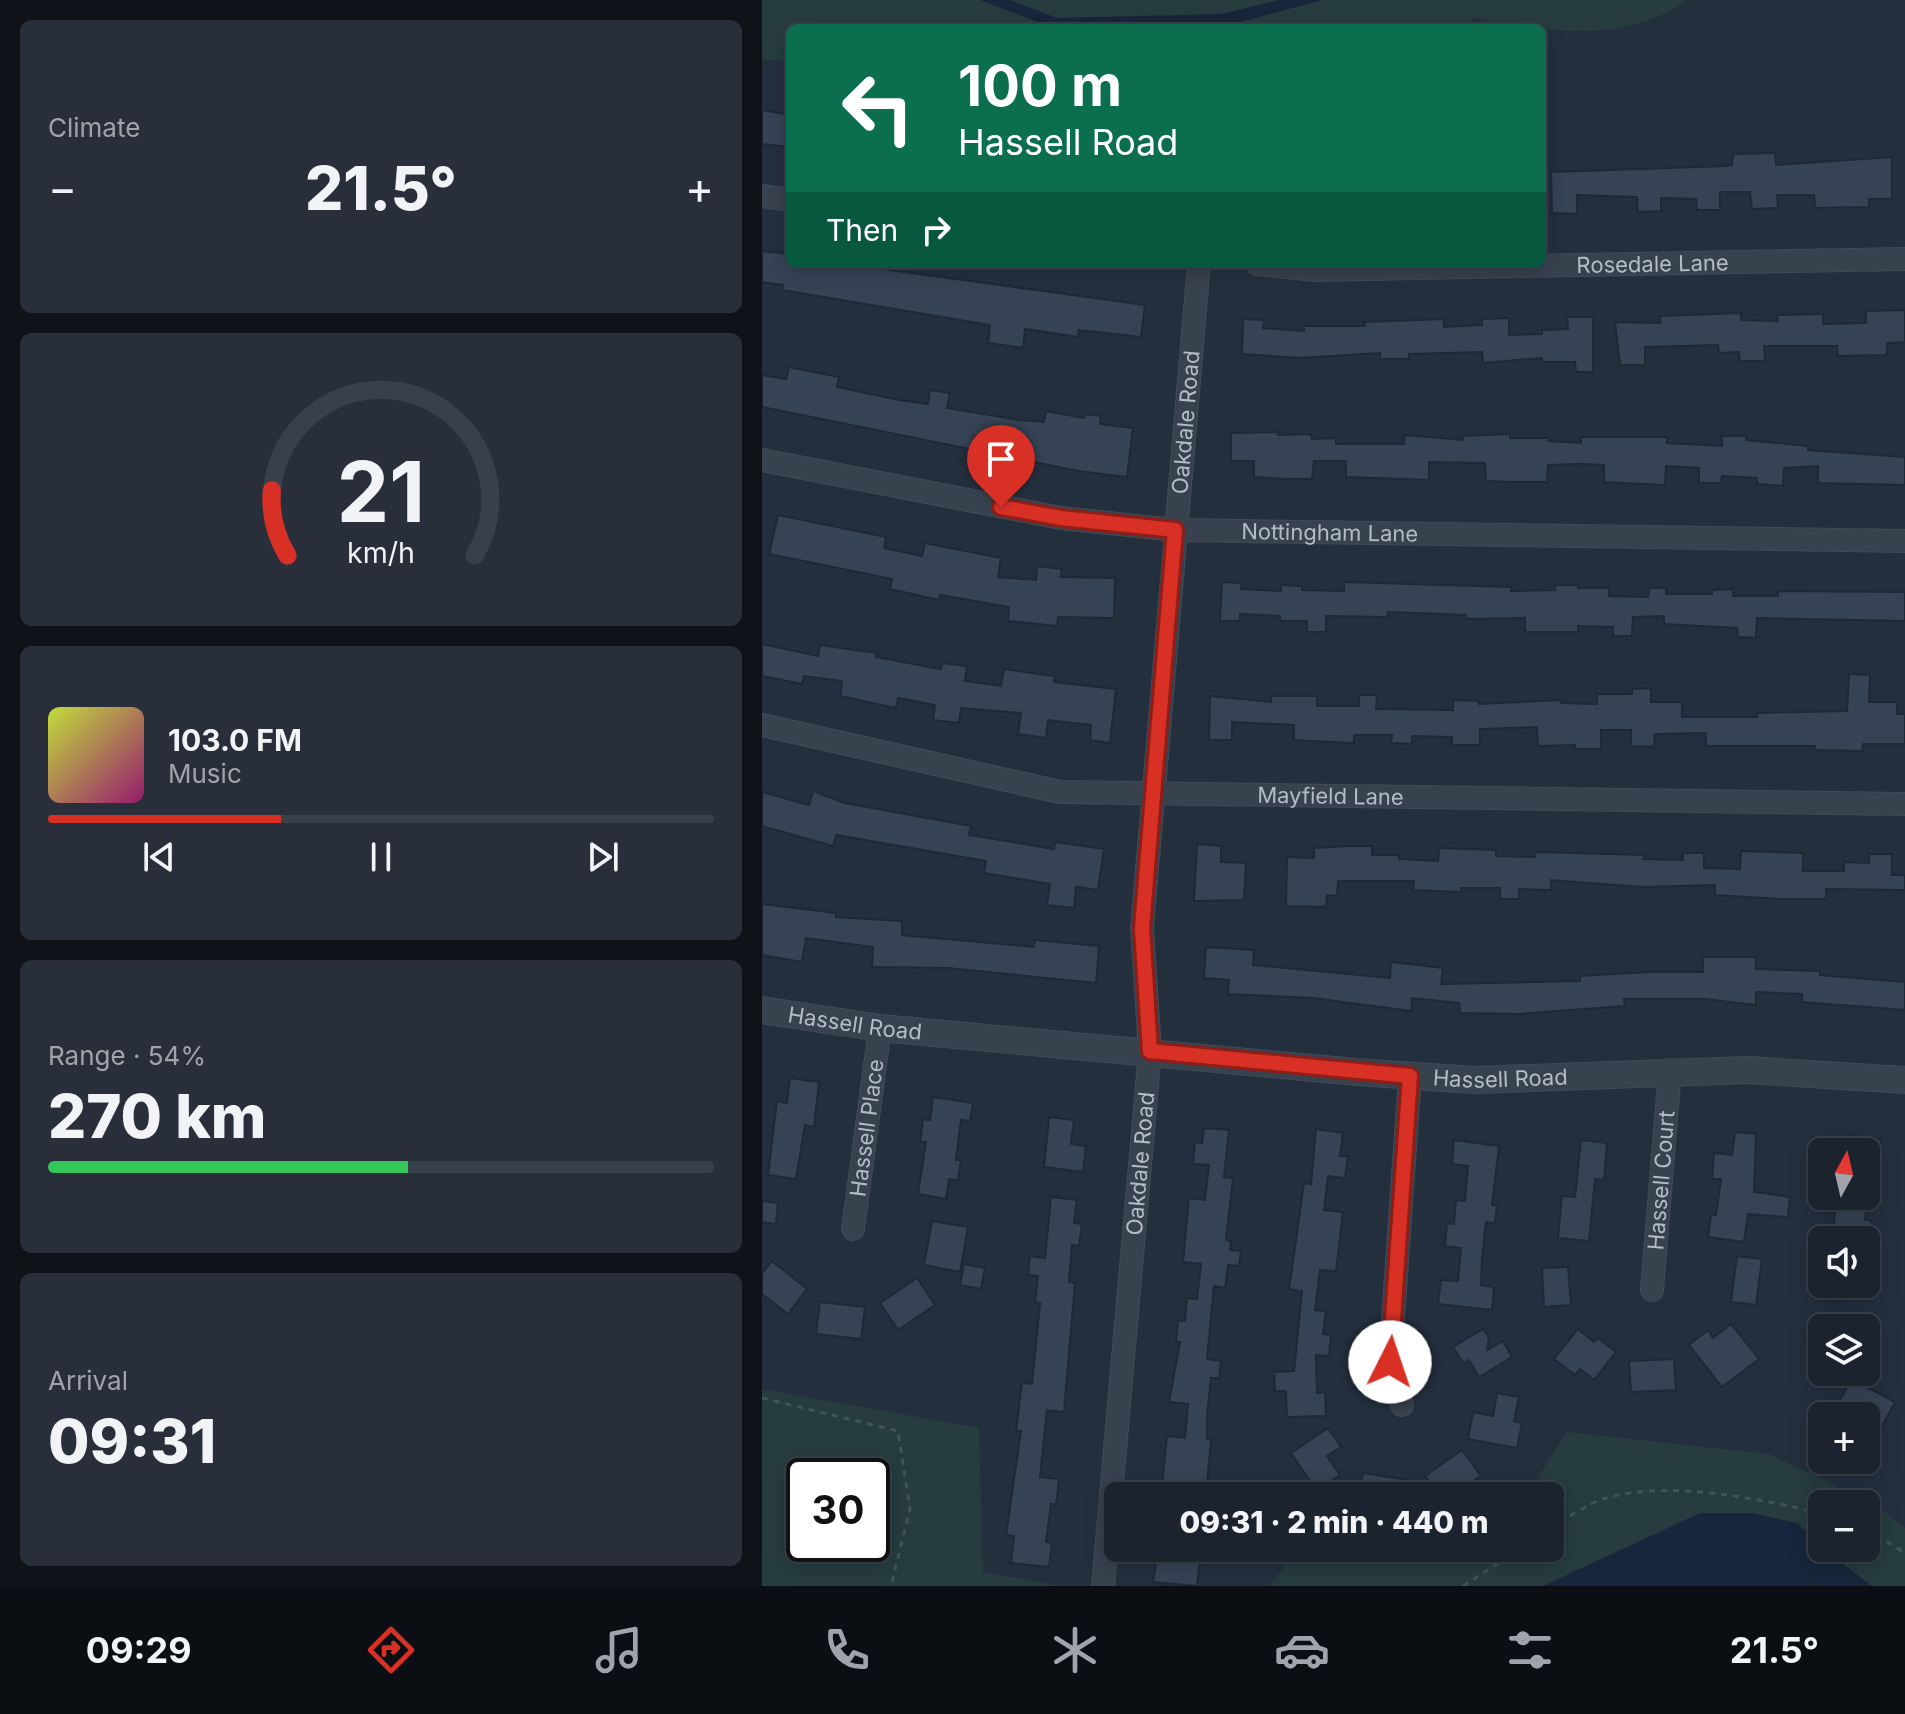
<!DOCTYPE html>
<meta charset="utf-8">
<style>
body{margin:0;font-family:Inter,sans-serif;background:#282f3a;color:#f1f3f6;height:100vh;display:flex;flex-direction:column;font-size:30px;white-space:nowrap}
*{box-sizing:border-box;margin:0}
p{font-size:26px;color:#a0a4aa}
.icon{flex:none;width:44px;height:44px;fill:none;stroke:currentColor;stroke-width:2;stroke-linecap:round;stroke-linejoin:round}
.map{position:relative;flex:1;overflow:hidden}
.drawer{display:flex;flex-direction:column;gap:20px;padding:20px;background:#0f1319;width:762px}
.drawer>*{flex:none}
.hud{position:absolute;left:24px;top:24px;width:760px;height:244px;border-radius:12px;box-shadow:0 4px 20px #0003,0 0 0 2px #39404a;background:#0b6e4f;color:#fff;overflow:hidden}
.needle{width:52px;rotate:8deg}
.fabs{position:absolute;left:1046px;top:1138px;display:grid;gap:16px}
.fabs a{display:grid;place-items:center;width:72px;height:72px;border-radius:12px;background:#1b232e;box-shadow:0 4px 20px #0003,0 0 0 2px #39404a;font-size:40px}
.speed{position:absolute;left:24px;top:1458px;display:flex;gap:16px;font-size:40px;font-weight:700;text-align:center}
.speed>*{display:grid;place-content:center;width:104px;height:104px;border-radius:50%;background:#1b232e;box-shadow:0 4px 20px #0003,0 0 0 2px #39404a;line-height:1}
.speed .limit{border:4px solid #111;border-radius:12px;background:#fff;color:#111}
.pin{position:absolute;display:grid;place-items:center;width:68px;height:68px;color:#fff;margin:-82px -34px;border-radius:50% 50% 50% 0;rotate:-45deg;box-shadow:0 0 8px #0007}
.pin .icon{rotate:45deg}
.me{position:absolute;width:88px;margin:-44px;rotate:4deg;stroke-linejoin:round;filter:drop-shadow(0 0 6px #0008)}
.turn{display:flex;align-items:center;gap:28px;height:168px;padding:0 40px;font-size:36px}
.turn .icon{width:104px;height:104px;stroke-width:2.5}
.turn b{display:block;font-size:56px;line-height:68px}
.then{display:flex;align-items:center;height:76px;padding:0 40px;background:#0003;gap:16px;font-size:30px}
.big{font-size:60px;font-weight:800;line-height:1.1}
.drawer .widget{flex:1;display:flex;flex-direction:column;justify-content:center;gap:12px;min-width:0;padding:0 28px;border-radius:12px;background:#282f3a}
.drawer .dial{align-items:center;gap:0}
.dial svg{height:208px;overflow:visible;fill:none;stroke:#39404a;stroke-width:7;stroke-linecap:round;text-anchor:middle}
.dial text{fill:#f1f3f6;stroke:none}
.song{display:flex;align-items:center;gap:24px}
.cover{width:96px;height:96px;border-radius:12px;background:linear-gradient(135deg,hsl(70 70% 55%),hsl(320 70% 35%))}
.played{height:8px;border-radius:4px;background:linear-gradient(90deg,#d93025 35%,#39404a 35%)}
.keys{display:flex;justify-content:space-around;direction:ltr}
.heat{display:flex;justify-content:space-between;align-items:center;font-size:44px;direction:ltr}
.charge{height:12px;border-radius:6px;background:linear-gradient(90deg,#34c759 54%,#39404a 0)}
.trip{position:absolute;left:342px;top:1482px;width:460px;height:80px;border-radius:12px;background:#1b232e;box-shadow:0 4px 20px #0003,0 0 0 2px #39404a;font-weight:800;line-height:80px;text-align:center}
.dock{display:flex;height:128px;justify-content:space-around;align-items:center;background:#0b0e12;color:#a0a4aa}
.dock .icon{width:56px;height:56px}
.dock .selected{color:#d93025}
.dock b{font-size:36px;color:#f1f3f6}
main{display:flex;flex:1;min-height:0}
.map>svg:first-child{display:block}
.green{fill:#263c3f;fill-rule:evenodd}
.water{fill:#17263c}
.building{fill:#364354;stroke:#1f2835;stroke-width:2}
.lines{fill:none;stroke-linecap:round;stroke-linejoin:round}
.minor-casing{stroke:#414a57;stroke-width:24}
.tertiary-casing{stroke:#414a57;stroke-width:28}
.path{stroke:#3f5557;stroke-width:3;stroke-dasharray:6 6;stroke-linecap:butt}
.minor{stroke:#38414e;stroke-width:22}
.tertiary{stroke:#38414e;stroke-width:26}
.route-casing{stroke:#8d1f18;stroke-width:20}
.route{stroke:#d93025;stroke-width:14}
.labels{text-anchor:middle;dominant-baseline:central;stroke-width:8;stroke-linejoin:round;paint-order:stroke}
.street-label{font-size:22px;fill:#b4bcc9;stroke:#1d2633}
</style>
<main>
<section class="drawer">
<div class="widget"><p>Climate</p>
<div class="heat"><a>−</a><b class="big">21.5°</b><a>+</a></div>
</div>
<div class="widget dial"><svg viewBox="0 0 100 80">
<path d="M14 69A42 42 0 1 1 86 69"/>
<path d="M14 69A42 42 0 0 1 8 44" stroke="#d93025"/>
<text x="50" y="56" font-size="32" font-weight="700">21</text>
<text x="50" y="72" font-size="11">km/h</text>
</svg></div>
<div class="widget">
<div class="song"><i class="cover"></i><div><b>103.0 FM</b><p>Music</p></div></div>
<div class="played"></div>
<div class="keys"><svg class="icon" aria-label="previous" viewBox="0 0 24 24"><path d="M18 5L8 12l10 7zM5 5v14"/></svg><svg class="icon" aria-label="pause" viewBox="0 0 24 24"><path d="M8 5v14M16 5v14"/></svg><svg class="icon" aria-label="next" viewBox="0 0 24 24"><path d="M6 5l10 7-10 7zM19 5v14"/></svg></div>
</div>
<div class="widget"><p>Range · 54%</p><b class="big">270 km</b><div class="charge"></div></div>
<div class="widget"><p>Arrival</p><b class="big">09:31</b></div>
</section>
<div class="map">
<svg width="1143" height="1586" viewBox="0 0 1143 1586">
<rect width="100%" height="100%" fill="#242f3e"/>
<path class="green" d="M 0,0 L 926,0 C 855,47 787,30 709,18 L 708,28 L 28,28 L 28,62 L 0,59 Z
M 0,1389 L 217,1428 L 221,1572 L 298,1586 L 0,1586 ZM 42,1476 L 110,1476 L 110,1544 L 42,1544 Z
M 805,1432 L 1007,1454 L 1118,1507 L 1143,1528 L 1143,1586 L 507,1586 L 538,1548 L 788,1548 L 788,1496 L 764,1496 ZM 1060,1504 L 1104,1504 L 1104,1548 L 1060,1548 Z"/>
<path class="water" d="M 218,0 L 248,0 L 295,18 L 460,14 L 517,0 L 560,0 L 475,23 L 291,28 Z
M 938,1513 L 991,1513 L 1035,1523 L 1060,1548 L 1110,1586 L 781,1586 Z"/>
<path class="building" d="M 0,110 L 28,115 L 28,147 L 0,144 Z
M 1013,153 L 1014,165 L 1130,157 L 1130,199 L 1107,199 L 1107,207 L 1053,208 L 1052,195 L 1015,195 L 1016,208 L 990,209 L 988,192 L 958,192 L 958,210 L 935,210 L 934,199 L 899,198 L 899,211 L 876,212 L 875,197 L 815,195 L 815,214 L 790,213 L 789,172 L 965,166 L 970,165 L 971,154 Z
M 0,251 L 28,254 L 28,264 L 84,264 L 383,305 L 379,337 L 317,330 L 316,337 L 263,329 L 261,348 L 226,343 L 228,325 L 20,290 L 21,285 L 0,282 Z
M 1143,310 L 1143,342 L 1125,343 L 1125,355 L 1076,356 L 1075,346 L 1002,346 L 1003,361 L 978,361 L 977,352 L 957,353 L 956,345 L 883,347 L 883,365 L 858,365 L 853,322 L 898,323 L 898,316 L 979,313 L 979,320 L 1016,321 L 1015,315 L 1061,314 L 1061,324 L 1104,323 L 1104,311 Z
M 805,317 L 831,317 L 831,372 L 814,372 L 813,362 L 780,362 L 780,358 L 721,363 L 720,352 L 647,354 L 647,359 L 618,359 L 618,353 L 538,358 L 480,354 L 481,319 L 502,320 L 501,328 L 542,331 L 542,326 L 603,326 L 602,322 L 682,319 L 682,327 L 720,325 L 720,319 L 747,318 L 747,335 L 780,334 L 780,330 L 806,329 Z
M 27,367 L 77,377 L 75,387 L 137,400 L 166,404 L 168,390 L 188,393 L 185,408 L 257,420 L 282,422 L 284,411 L 322,418 L 322,414 L 339,416 L 338,424 L 371,428 L 365,477 L 316,471 L 0,407 L 0,375 L 24,379 Z
M 516,432 L 516,435 L 549,434 L 550,439 L 574,438 L 574,444 L 642,444 L 643,435 L 701,440 L 701,436 L 748,434 L 748,438 L 787,438 L 787,441 L 819,443 L 819,437 L 905,437 L 905,443 L 960,446 L 960,436 L 984,436 L 984,440 L 1046,446 L 1046,450 L 1143,457 L 1143,485 L 1056,483 L 1056,466 L 1022,468 L 1021,486 L 995,484 L 995,478 L 960,476 L 959,483 L 937,483 L 937,468 L 904,466 L 903,485 L 842,482 L 842,465 L 820,464 L 786,465 L 785,482 L 750,482 L 724,481 L 723,463 L 667,462 L 667,480 L 584,477 L 584,461 L 552,461 L 550,479 L 525,479 L 492,477 L 492,461 L 469,461 L 469,433 Z
M 16,515 L 124,537 L 122,548 L 160,556 L 163,543 L 239,558 L 236,577 L 274,580 L 275,566 L 300,569 L 299,577 L 353,578 L 352,618 L 296,617 L 295,626 L 246,621 L 247,607 L 178,595 L 177,600 L 128,589 L 130,579 L 7,554 Z
M 460,582 L 480,583 L 479,589 L 519,591 L 519,585 L 540,586 L 540,590 L 582,591 L 582,582 L 749,587 L 749,591 L 793,590 L 793,585 L 816,585 L 816,588 L 847,588 L 847,596 L 886,597 L 887,588 L 904,588 L 904,594 L 950,594 L 950,590 L 971,589 L 971,596 L 1016,596 L 1016,591 L 1143,592 L 1143,621 L 995,618 L 994,638 L 976,637 L 975,628 L 902,624 L 902,616 L 871,617 L 870,636 L 851,636 L 851,627 L 816,626 L 816,632 L 763,632 L 763,618 L 704,619 L 704,615 L 626,612 L 625,617 L 564,616 L 564,632 L 545,632 L 545,621 L 518,621 L 518,616 L 478,614 L 478,621 L 458,621 Z
M 0,644 L 56,656 L 58,645 L 115,653 L 114,657 L 179,669 L 180,663 L 205,666 L 203,681 L 239,686 L 242,669 L 292,676 L 292,682 L 354,689 L 348,743 L 328,740 L 329,725 L 286,720 L 284,738 L 256,734 L 259,713 L 199,708 L 197,723 L 171,720 L 173,705 L 136,698 L 134,708 L 78,696 L 80,681 L 42,676 L 40,684 L 0,676 Z
M 1087,674 L 1108,675 L 1107,702 L 1135,702 L 1135,714 L 1143,714 L 1143,744 L 1101,744 L 1100,751 L 1052,750 L 1053,746 L 944,746 L 944,733 L 893,734 L 892,747 L 869,746 L 869,730 L 839,730 L 839,749 L 813,749 L 813,745 L 776,746 L 775,727 L 718,729 L 718,745 L 690,745 L 690,737 L 650,736 L 650,744 L 629,743 L 630,735 L 592,735 L 592,743 L 569,742 L 532,740 L 532,725 L 470,722 L 470,740 L 447,740 L 448,696 L 509,702 L 509,696 L 555,696 L 555,706 L 597,706 L 597,695 L 615,695 L 614,709 L 691,710 L 691,700 L 717,701 L 717,704 L 799,700 L 799,703 L 835,704 L 835,694 L 870,694 L 870,689 L 889,688 L 889,702 L 920,702 L 920,717 L 995,717 L 995,713 L 1085,711 Z
M 51,791 L 83,803 L 209,826 L 207,835 L 292,849 L 293,842 L 342,849 L 336,890 L 314,887 L 312,908 L 285,905 L 288,884 L 222,873 L 224,861 L 74,835 L 71,846 L 0,826 L 0,792 L 47,805 Z
M 435,844 L 459,846 L 459,862 L 484,863 L 482,900 L 432,901 Z
M 588,846 L 610,846 L 610,855 L 637,855 L 637,859 L 676,861 L 677,848 L 734,850 L 734,856 L 773,857 L 774,852 L 882,855 L 881,859 L 921,860 L 921,853 L 942,853 L 942,868 L 978,869 L 979,851 L 1041,853 L 1041,871 L 1082,871 L 1082,862 L 1107,863 L 1107,854 L 1130,854 L 1130,875 L 1143,875 L 1143,890 L 1064,889 L 1064,899 L 1018,899 L 953,895 L 953,885 L 880,887 L 789,880 L 789,890 L 757,889 L 757,899 L 738,899 L 738,888 L 699,888 L 699,892 L 651,890 L 652,881 L 576,881 L 575,896 L 565,895 L 564,907 L 524,906 L 525,857 L 552,858 L 552,848 Z
M 0,904 L 74,913 L 74,917 L 140,921 L 140,935 L 272,947 L 273,940 L 337,946 L 334,983 L 186,968 L 110,967 L 111,947 L 44,938 L 40,962 L 0,955 Z
M 444,947 L 492,950 L 491,965 L 628,978 L 629,962 L 681,968 L 679,984 L 818,981 L 818,976 L 887,972 L 941,972 L 941,957 L 994,957 L 994,969 L 1058,971 L 1058,975 L 1143,982 L 1143,1010 L 1040,1002 L 1040,994 L 994,992 L 994,1005 L 942,999 L 862,999 L 863,1006 L 756,1014 L 698,1013 L 697,1003 L 650,998 L 649,1011 L 551,998 L 466,994 L 467,980 L 442,978 Z
M 28,1078 L 57,1082 L 52,1127 L 43,1125 L 34,1179 L 6,1175 L 15,1101 L 25,1103 Z
M 171,1097 L 211,1103 L 208,1121 L 199,1120 L 194,1160 L 199,1160 L 196,1180 L 187,1179 L 184,1199 L 156,1194 L 164,1142 L 158,1142 L 161,1119 L 168,1120 Z
M 287,1117 L 312,1120 L 309,1144 L 324,1146 L 321,1172 L 282,1167 Z
M 442,1128 L 467,1130 L 462,1177 L 471,1178 L 464,1240 L 469,1241 L 468,1250 L 479,1251 L 477,1266 L 466,1265 L 463,1288 L 452,1286 L 445,1359 L 459,1361 L 457,1378 L 449,1378 L 445,1416 L 445,1439 L 449,1439 L 444,1496 L 399,1496 L 405,1436 L 423,1438 L 426,1404 L 407,1402 L 418,1342 L 414,1342 L 416,1321 L 423,1321 L 425,1298 L 435,1299 L 439,1264 L 421,1262 L 427,1198 L 443,1200 L 447,1165 L 431,1164 L 433,1142 L 440,1143 Z
M 554,1129 L 581,1133 L 578,1156 L 586,1156 L 583,1178 L 566,1176 L 562,1210 L 581,1212 L 574,1271 L 558,1270 L 553,1310 L 564,1311 L 561,1334 L 569,1335 L 567,1356 L 554,1355 L 555,1393 L 563,1392 L 564,1416 L 525,1417 L 524,1391 L 513,1391 L 512,1372 L 532,1371 L 540,1291 L 527,1289 L 542,1183 L 549,1184 Z
M 973,1132 L 994,1134 L 992,1192 L 1028,1197 L 1026,1217 L 986,1214 L 982,1242 L 946,1237 L 949,1214 L 954,1215 L 959,1179 L 950,1179 L 952,1153 L 970,1155 Z
M 1088,1136 L 1119,1139 L 1114,1183 L 1104,1182 L 1104,1152 L 1087,1152 Z
M 692,1140 L 737,1146 L 730,1205 L 735,1205 L 733,1223 L 724,1222 L 720,1259 L 719,1285 L 732,1287 L 730,1310 L 676,1304 L 679,1280 L 696,1281 L 699,1248 L 683,1246 L 685,1223 L 692,1224 L 694,1200 L 703,1201 L 706,1166 L 690,1164 Z
M 819,1140 L 845,1143 L 842,1180 L 833,1179 L 827,1241 L 796,1238 L 800,1196 L 813,1197 Z
M 1067,1196 L 1106,1196 L 1103,1220 L 1110,1221 L 1108,1240 L 1070,1240 L 1073,1212 L 1065,1211 Z
M 289,1197 L 315,1200 L 312,1223 L 320,1224 L 317,1246 L 310,1245 L 307,1282 L 313,1283 L 302,1412 L 285,1410 L 278,1477 L 297,1479 L 294,1505 L 289,1504 L 284,1542 L 290,1543 L 287,1567 L 249,1563 L 252,1536 L 244,1535 L 259,1431 L 254,1431 L 260,1383 L 270,1384 L 278,1303 L 273,1302 L 276,1276 L 266,1275 L 268,1256 L 283,1258 Z
M 0,1201 L 16,1203 L 14,1224 L 0,1222 Z
M 170,1221 L 206,1227 L 198,1272 L 162,1265 Z
M 975,1256 L 1000,1259 L 994,1305 L 969,1302 Z
M 10,1261 L 45,1289 L 26,1314 L 0,1294 L 0,1273 Z
M 202,1264 L 223,1268 L 219,1289 L 198,1285 Z
M 806,1267 L 809,1305 L 782,1307 L 780,1268 Z
M 155,1278 L 173,1305 L 136,1330 L 118,1303 Z
M 1052,1284 L 1083,1284 L 1081,1302 L 1051,1298 Z
M 58,1302 L 103,1307 L 99,1339 L 54,1334 Z
M 969,1324 L 997,1359 L 960,1387 L 927,1345 L 946,1330 L 951,1338 Z
M 721,1329 L 727,1338 L 725,1350 L 741,1341 L 750,1357 L 717,1377 L 707,1360 L 702,1364 L 691,1347 Z
M 816,1329 L 832,1342 L 836,1338 L 854,1352 L 832,1380 L 818,1369 L 813,1375 L 792,1359 Z
M 1060,1330 L 1060,1380 L 1056,1380 L 1043,1335 Z
M 912,1359 L 914,1390 L 869,1392 L 867,1361 Z
M 1089,1379 L 1133,1402 L 1104,1457 L 1104,1416 L 1070,1416 Z
M 735,1393 L 757,1397 L 752,1421 L 760,1423 L 755,1448 L 706,1439 L 711,1412 L 731,1416 Z
M 566,1428 L 579,1447 L 565,1456 L 578,1475 L 555,1491 L 529,1453 Z
M 700,1450 L 719,1476 L 690,1496 L 677,1496 L 663,1476 Z
M 601,1473 L 646,1480 L 644,1496 L 597,1496 Z
M 412,1548 L 435,1548 L 433,1558 L 438,1559 L 435,1586 L 391,1582 L 395,1556 L 411,1558 Z"/>
<g class="lines">
<defs>
<g id="minor">
<path d="M 0,196 L 28,200"/>
<path id="s1" d="M 495,264 L 553,270 L 1143,259"/>
<path id="s2" d="M 0,460 L 299,518 L 413,530 L 1143,541"/>
<path id="s3" d="M 0,725 L 298,792 L 1143,804"/>
<path id="s4" d="M 91,1229 L 118,1028"/>
<path id="s5" d="M 890,1290 L 908,1070"/>
<path d="M 640,1405 L 628,1362 L 648,1076"/>
<path id="s6" d="M 341,1586 L 388,1051 L 380,928 L 437,264"/>
</g>
<g id="tertiary">
<path id="s7" d="M 0,1010 L 118,1028 L 594,1072 L 713,1080 L 986,1070 L 1143,1080"/>
</g>
</defs>
<use href="#minor" class="minor-casing"/>
<use href="#tertiary" class="tertiary-casing"/>
<path class="path" d="M 0,1398 L 136,1431 L 148,1509 L 129,1586
M 788,1529 C 804,1519 823,1505 841,1499 C 906,1479 995,1499 1060,1513
M 1104,1529 L 1143,1553
M 701,1586 L 760,1548"/>
<use href="#minor" class="minor"/>
<use href="#tertiary" class="tertiary"/>
</g>
<g class="lines">
<defs>
<path id="route" d="M 239,507 L 299,518 L 413,530 L 380,928 L 388,1051 L 648,1076 L 628,1362"/>
</defs>
<use href="#route" class="route-casing"/>
<use href="#route" class="route"/>
</g>
<g class="labels">
<g class="street-label">
<text stroke="none"><textPath href="#s1" startOffset="396">Rosedale Lane</textPath></text>
<text stroke="none"><textPath href="#s6" startOffset="1168">Oakdale Road</textPath></text>
<text stroke="none"><textPath href="#s2" startOffset="574">Nottingham Lane</textPath></text>
<text stroke="none"><textPath href="#s3" startOffset="576">Mayfield Lane</textPath></text>
<text stroke="none"><textPath href="#s7" startOffset="94">Hassell Road</textPath></text>
<text stroke="none"><textPath href="#s7" startOffset="742">Hassell Road</textPath></text>
<text stroke="none"><textPath href="#s4" startOffset="102">Hassell Place</textPath></text>
<text stroke="none"><textPath href="#s6" startOffset="424">Oakdale Road</textPath></text>
<text stroke="none"><textPath href="#s5" startOffset="110">Hassell Court</textPath></text>
</g>
</g>
</svg>
<div class="fabs">
<a><svg class="needle" viewBox="-14 -14 28 28"><path d="M0-13l5 13h-10z" fill="#e53935"/><path d="M0 13l5-13h-10z" fill="#a0a4aa"/></svg></a>
<a><svg class="icon" aria-label="sound" viewBox="0 0 24 24"><path d="M4 9h4l5-4v14l-5-4H4zM17 9q2 3 0 6"/></svg></a>
<a><svg class="icon" aria-label="layers" viewBox="0 0 24 24"><path d="M12 4l9 5-9 5-9-5zM3 14l9 5 9-5"/></svg></a>
<a>+</a>
<a>−</a>
</div>
<div class="speed"><div class="limit">30</div></div>
<div class="pin" style="left:239px;top:507px;background:#d93025"><svg class="icon" aria-label="arrive" viewBox="0 0 24 24"><path d="M6 21V4h12l-3 4 3 4H6"/></svg></div>
<svg class="me" style="left:628px;top:1362px" viewBox="-20 -20 40 40"><circle r="19" fill="#fff"/><path d="M0-13L10 11 0 6-10 11z" fill="#d93025"/></svg>
<div class="trip">09:31 · 2 min · 440 m</div>
<div class="hud">
<div class="turn"><svg class="icon" aria-label="left" viewBox="0 0 24 24"><path d="M17 20v-9H6M10 6l-5 5 5 5"/></svg><div><b>100 m</b>Hassell Road</div></div>
<div class="then">Then<svg class="icon" aria-label="right" viewBox="0 0 24 24"><path d="M7 20v-9h11M14 6l5 5-5 5"/></svg></div>
</div>
</div>
</main>
<nav class="dock">
<b>09:29</b>
<svg class="icon selected" aria-label="directions" viewBox="0 0 24 24"><path d="M12 3l9 9-9 9-9-9zM9 14v-3h6M13 9l2 2-2 2"/></svg>
<svg class="icon" aria-label="music" viewBox="0 0 24 24"><path d="M9 18V5l10-2v13"/><circle cx="6" cy="18" r="3"/><circle cx="16" cy="16" r="3"/></svg>
<svg class="icon" aria-label="phone" viewBox="0 0 24 24"><path d="M5 4h4l2 5-3 2q2 4 5 5l2-3 5 2v4C11 20 4 13 5 4z"/></svg>
<svg class="icon" aria-label="climate" viewBox="0 0 24 24"><path d="M12 3v18M4 7l16 10M4 17L20 7"/></svg>
<svg class="icon" aria-label="car" viewBox="0 0 24 24"><path d="M5 17H2v-5l4-1 3-4h7l3 4 3 1v5h-3M9 17h6M6 11h13"/><circle cx="7" cy="17" r="2"/><circle cx="17" cy="17" r="2"/></svg>
<svg class="icon" aria-label="filters" viewBox="0 0 24 24"><path d="M4 7h16M4 17h16"/><circle cx="9" cy="7" r="2"/><circle cx="15" cy="17" r="2"/></svg>
<b>21.5°</b>
</nav>
